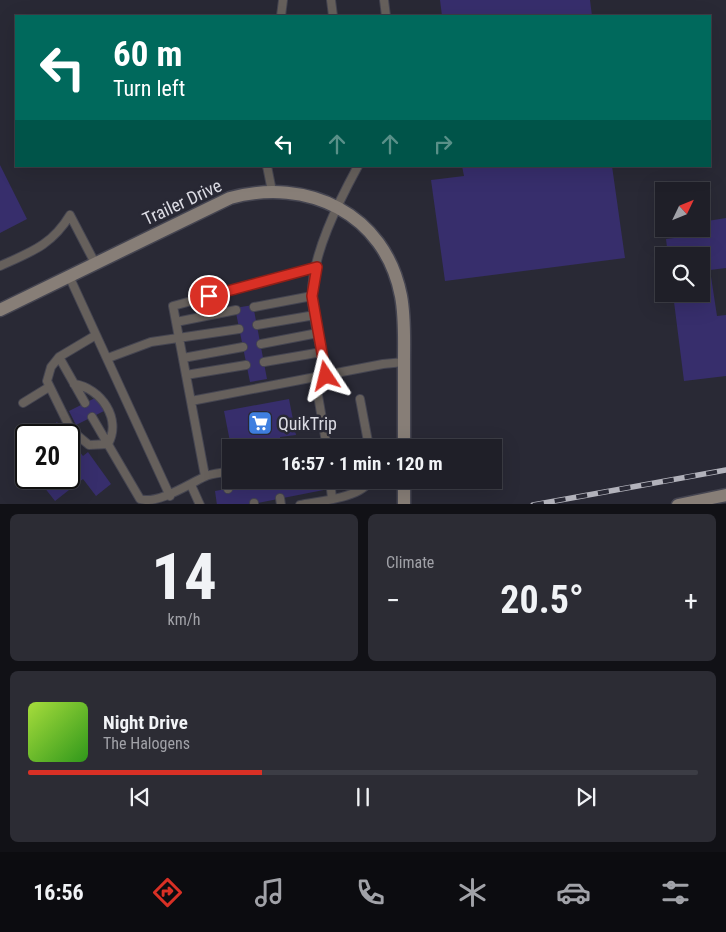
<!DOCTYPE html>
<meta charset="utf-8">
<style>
body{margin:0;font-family:"Roboto Condensed",sans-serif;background:#2c2c34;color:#f1f3f6;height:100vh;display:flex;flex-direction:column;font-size:19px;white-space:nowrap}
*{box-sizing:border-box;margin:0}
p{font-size:16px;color:#a1a2a8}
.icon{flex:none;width:28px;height:28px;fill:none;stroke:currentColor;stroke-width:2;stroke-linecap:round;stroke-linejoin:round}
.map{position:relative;height:504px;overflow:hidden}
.panel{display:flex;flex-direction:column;gap:10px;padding:10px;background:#111116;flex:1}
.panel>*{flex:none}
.top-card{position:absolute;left:15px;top:15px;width:696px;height:152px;border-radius:0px;box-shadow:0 5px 20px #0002,0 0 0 1px #3c3d45;background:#00695c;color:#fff;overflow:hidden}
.needle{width:32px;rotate:47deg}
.buttons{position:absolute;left:655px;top:182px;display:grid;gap:10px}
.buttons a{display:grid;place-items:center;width:55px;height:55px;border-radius:0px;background:#1f1f28;box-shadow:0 5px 20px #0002,0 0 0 1px #3c3d45;font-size:25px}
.speed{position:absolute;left:15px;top:424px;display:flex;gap:10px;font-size:25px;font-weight:700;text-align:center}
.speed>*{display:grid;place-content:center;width:65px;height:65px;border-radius:50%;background:#1f1f28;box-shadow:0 5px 20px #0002,0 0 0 1px #3c3d45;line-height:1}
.speed .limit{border:2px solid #111;border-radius:8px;background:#fff;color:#111}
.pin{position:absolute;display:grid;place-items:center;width:42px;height:42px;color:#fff;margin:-21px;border:2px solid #fff;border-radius:50%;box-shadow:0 1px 5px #0007}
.me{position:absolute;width:55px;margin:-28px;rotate:350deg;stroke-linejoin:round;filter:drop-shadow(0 0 4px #0008)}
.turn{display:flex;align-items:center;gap:18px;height:105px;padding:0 15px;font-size:22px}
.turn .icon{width:65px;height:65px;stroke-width:2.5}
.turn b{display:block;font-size:35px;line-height:42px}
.lanes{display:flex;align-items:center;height:48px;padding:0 15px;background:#0003;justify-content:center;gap:25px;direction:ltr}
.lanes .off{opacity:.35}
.big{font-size:38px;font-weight:700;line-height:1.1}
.panel .card{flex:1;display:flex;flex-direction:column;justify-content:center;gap:8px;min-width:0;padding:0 18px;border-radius:8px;background:#2c2c34}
.panel .dial{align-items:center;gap:0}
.dial b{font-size:65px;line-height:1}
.song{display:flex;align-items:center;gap:15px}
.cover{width:60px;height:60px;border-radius:8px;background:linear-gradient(135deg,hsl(80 70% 55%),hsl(110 70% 35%))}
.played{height:5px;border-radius:2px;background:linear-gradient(90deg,#d93025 35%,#3c3d45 35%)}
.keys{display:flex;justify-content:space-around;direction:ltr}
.heat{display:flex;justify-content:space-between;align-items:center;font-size:28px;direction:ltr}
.panel .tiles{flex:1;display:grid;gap:10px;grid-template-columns:1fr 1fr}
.card:last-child{grid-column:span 2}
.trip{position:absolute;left:222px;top:439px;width:280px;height:50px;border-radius:0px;background:#1f1f28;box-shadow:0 5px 20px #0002,0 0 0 1px #3c3d45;font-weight:700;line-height:50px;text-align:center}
.tab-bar{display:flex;height:80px;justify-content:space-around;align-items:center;background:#0c0c10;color:#a1a2a8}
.tab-bar .icon{width:35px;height:35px}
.tab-bar .selected{color:#d93025}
.tab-bar b{font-size:22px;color:#f1f3f6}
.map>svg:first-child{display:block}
.building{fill:#372e6c}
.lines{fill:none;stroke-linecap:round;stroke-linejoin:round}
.lane-casing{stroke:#454551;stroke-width:10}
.secondary-casing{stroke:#454551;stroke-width:15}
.lane{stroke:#66605c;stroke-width:8}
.secondary{stroke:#877e77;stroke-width:12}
.rail-casing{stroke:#b2b2bb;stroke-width:5.5}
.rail{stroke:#292935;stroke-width:4;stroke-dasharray:11;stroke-linecap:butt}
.route-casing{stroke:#8d1f18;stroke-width:12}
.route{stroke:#d93025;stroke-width:9}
.labels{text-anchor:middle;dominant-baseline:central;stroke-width:5;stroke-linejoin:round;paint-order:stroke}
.street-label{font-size:18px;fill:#dbdbe3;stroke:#292935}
.poi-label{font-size:18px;fill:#dbdbe3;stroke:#292935;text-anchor:start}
</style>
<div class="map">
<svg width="726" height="505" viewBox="0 0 726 505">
<rect width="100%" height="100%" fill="#292935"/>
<path class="building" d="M 440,0 L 590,0 L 592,16 L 442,16 Z
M 0,165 L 27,219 L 0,233 Z
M 462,166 L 612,166 L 625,258 L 445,281 L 431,180 L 464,176 Z
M 726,218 L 726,268 L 710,270 L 717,316 L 726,315 L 726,376 L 684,381 L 673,294 L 701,294 L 701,256 L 668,256 L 666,239 L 698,235 L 697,229 L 701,229 L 701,222 Z
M 253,305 L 267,379 L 250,382 L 235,308 Z
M 97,397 L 104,411 L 76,425 L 69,411 Z
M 289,399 L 296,435 L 280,437 L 281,443 L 273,448 L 246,448 L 246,444 L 231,447 L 224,411 Z
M 57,422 L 67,435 L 40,435 Z
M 69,438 L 83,456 L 88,452 L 111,484 L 96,496 L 83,479 L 55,501 L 37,478 L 69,478 Z
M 26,445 L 26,463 L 18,451 Z
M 275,480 L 353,480 L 354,484 L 247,505 L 217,505 L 215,491 Z"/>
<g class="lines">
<defs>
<path id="lane" d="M 331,0 L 333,16
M 384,0 L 386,16
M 281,16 L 283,0
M 267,166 L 272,191
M 0,266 C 31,252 52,245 70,215 L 95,263
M 69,276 L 170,496
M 254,307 L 312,296
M 176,322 L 236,310
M 257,325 L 315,315
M 261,344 L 318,333
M 59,357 L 51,367 L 47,381 L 71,430 L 89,445 L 108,444 C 122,419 101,388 74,384
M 108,358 L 151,342 L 239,329
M 183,358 L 243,347
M 264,362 L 322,352
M 186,375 L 246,365
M 326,376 C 322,352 312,319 312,296 C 311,256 339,201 358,166
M 315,378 L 327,448
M 360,399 L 369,447 L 364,448
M 191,401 L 383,364 L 404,362
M 23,403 L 49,387
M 85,403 L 59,357 L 96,335
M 92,417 L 140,499 C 157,505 189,484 204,477 C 212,473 223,473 231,471
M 225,472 L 228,489
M 205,476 L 173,306 L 317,267
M 250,480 L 250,485
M 191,485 L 200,505
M 331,489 L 332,499
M 280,498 L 281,505
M 254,503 L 254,505
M 300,505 C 319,501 362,498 370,480"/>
<path id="secondary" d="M 0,310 L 230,198 C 307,177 385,213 401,296 C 405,317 404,339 404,360 C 404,389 404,418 404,448
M 404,505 L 404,480
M 678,505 L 726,495"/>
</defs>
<use href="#lane" class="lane-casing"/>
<use href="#secondary" class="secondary-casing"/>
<use href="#lane" class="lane"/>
<use href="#secondary" class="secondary"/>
<defs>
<path id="rail" d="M 533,505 L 726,470"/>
</defs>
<use href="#rail" class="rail-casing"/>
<use href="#rail" class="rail"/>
</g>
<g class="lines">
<defs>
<path id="route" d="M 209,296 L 317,267 L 312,296 L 326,376"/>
</defs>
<use href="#route" class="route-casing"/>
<use href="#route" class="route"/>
</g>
<defs>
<symbol id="supermarket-square" viewBox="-11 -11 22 22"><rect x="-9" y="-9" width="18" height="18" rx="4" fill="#3f7fe0" stroke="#292935"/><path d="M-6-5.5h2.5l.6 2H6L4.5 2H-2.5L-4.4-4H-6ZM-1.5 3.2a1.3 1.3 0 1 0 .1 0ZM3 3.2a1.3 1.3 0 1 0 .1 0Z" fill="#fff"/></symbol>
</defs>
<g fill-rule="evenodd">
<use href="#supermarket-square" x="246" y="409" width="28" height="28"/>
</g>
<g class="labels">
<g class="street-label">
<text transform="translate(182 202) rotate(-25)">Trailer Drive</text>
</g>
<g class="poi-label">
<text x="278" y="423">QuikTrip</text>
</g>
</g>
</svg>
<div class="buttons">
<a><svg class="needle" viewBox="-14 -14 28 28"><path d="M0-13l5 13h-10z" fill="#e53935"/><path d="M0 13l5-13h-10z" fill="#a1a2a8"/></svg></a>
<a><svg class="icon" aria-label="search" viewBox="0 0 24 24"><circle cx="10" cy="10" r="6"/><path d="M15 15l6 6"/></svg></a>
</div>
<div class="speed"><div class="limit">20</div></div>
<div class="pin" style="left:209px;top:296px;background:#d93025"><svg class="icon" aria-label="arrive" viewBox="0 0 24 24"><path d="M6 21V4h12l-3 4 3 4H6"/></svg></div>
<svg class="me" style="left:326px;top:376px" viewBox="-20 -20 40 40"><path d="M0-17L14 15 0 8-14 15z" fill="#d93025" stroke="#fff" stroke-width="4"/></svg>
<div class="trip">16:57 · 1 min · 120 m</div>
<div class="top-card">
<div class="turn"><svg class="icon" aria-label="left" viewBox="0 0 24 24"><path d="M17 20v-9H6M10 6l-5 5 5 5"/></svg><div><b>60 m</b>Turn left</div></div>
<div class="lanes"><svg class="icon" aria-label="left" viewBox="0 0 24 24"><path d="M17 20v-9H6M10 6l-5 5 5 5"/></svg><svg class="icon off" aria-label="ahead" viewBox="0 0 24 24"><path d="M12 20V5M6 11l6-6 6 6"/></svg><svg class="icon off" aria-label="ahead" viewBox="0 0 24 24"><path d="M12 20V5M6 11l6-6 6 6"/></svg><svg class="icon off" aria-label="right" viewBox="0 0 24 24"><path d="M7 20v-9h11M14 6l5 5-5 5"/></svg></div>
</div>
</div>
<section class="panel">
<div class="tiles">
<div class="card dial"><b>14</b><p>km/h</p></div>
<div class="card"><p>Climate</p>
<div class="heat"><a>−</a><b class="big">20.5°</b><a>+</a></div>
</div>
<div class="card">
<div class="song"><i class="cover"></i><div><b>Night Drive</b><p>The Halogens</p></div></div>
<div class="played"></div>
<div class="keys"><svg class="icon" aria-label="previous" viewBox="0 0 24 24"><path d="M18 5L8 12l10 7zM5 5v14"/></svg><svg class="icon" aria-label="pause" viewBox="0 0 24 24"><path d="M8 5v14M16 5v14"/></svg><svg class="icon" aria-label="next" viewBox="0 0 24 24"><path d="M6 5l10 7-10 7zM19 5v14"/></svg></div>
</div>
</div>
</section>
<nav class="tab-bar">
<b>16:56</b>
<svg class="icon selected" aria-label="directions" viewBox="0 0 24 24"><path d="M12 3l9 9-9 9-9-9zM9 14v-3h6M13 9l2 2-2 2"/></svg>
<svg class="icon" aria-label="music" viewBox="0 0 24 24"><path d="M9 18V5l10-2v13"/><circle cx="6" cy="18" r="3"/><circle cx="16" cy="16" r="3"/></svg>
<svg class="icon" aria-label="phone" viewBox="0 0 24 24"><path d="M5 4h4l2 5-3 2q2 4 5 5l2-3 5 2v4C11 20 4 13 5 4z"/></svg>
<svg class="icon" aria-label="climate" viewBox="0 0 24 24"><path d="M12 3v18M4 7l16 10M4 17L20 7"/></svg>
<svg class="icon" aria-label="car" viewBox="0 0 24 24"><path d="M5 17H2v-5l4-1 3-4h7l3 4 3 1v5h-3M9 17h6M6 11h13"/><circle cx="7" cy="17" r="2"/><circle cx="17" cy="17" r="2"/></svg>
<svg class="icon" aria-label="filters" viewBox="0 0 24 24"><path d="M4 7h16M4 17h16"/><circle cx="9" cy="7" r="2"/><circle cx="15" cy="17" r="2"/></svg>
</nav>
